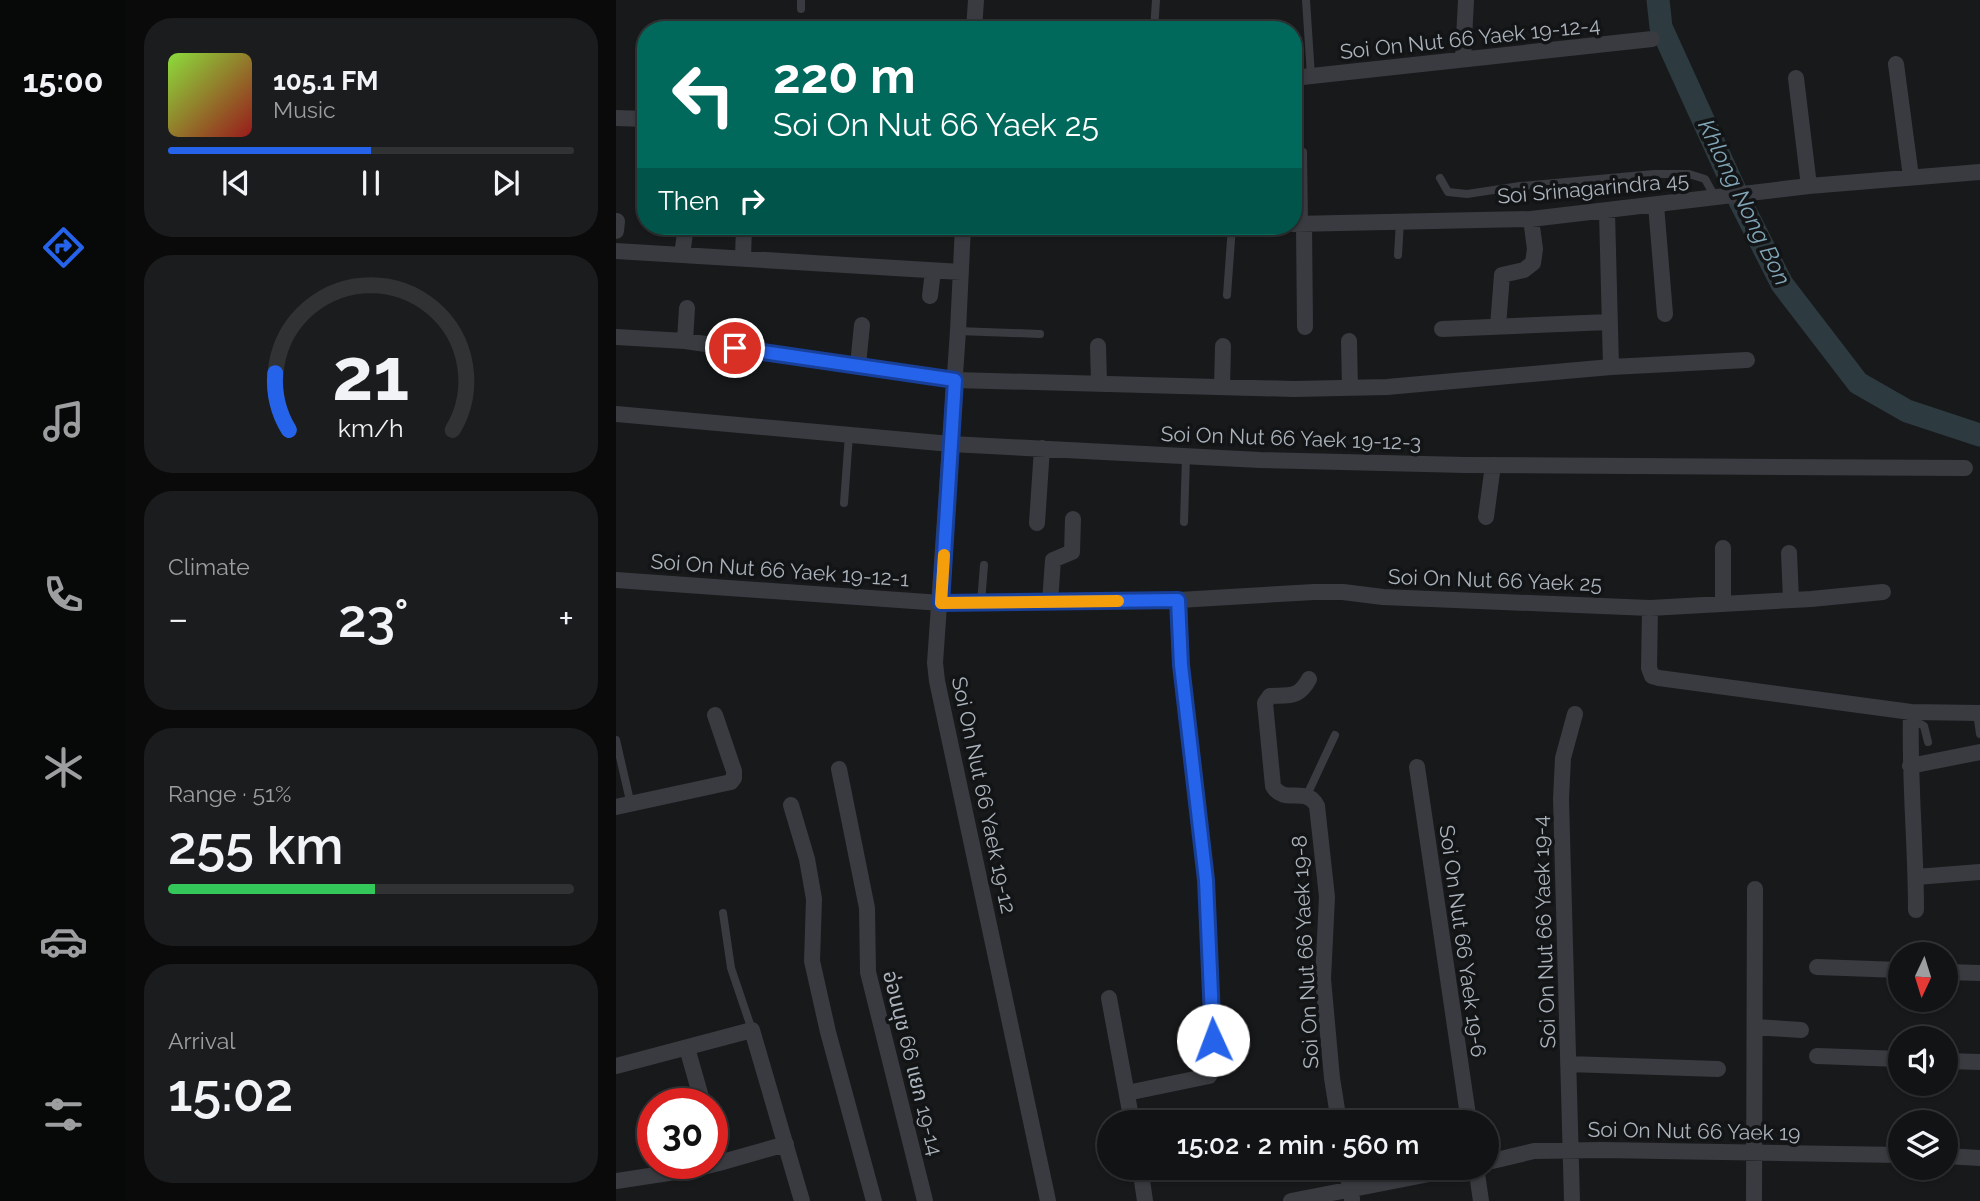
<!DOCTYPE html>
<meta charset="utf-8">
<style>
body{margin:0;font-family:Raleway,"Noto Sans Thai",sans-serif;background:#1b1c1d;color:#f1f3f6;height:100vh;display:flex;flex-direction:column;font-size:26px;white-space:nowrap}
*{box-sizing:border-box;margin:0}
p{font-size:23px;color:#9c9ea0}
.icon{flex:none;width:38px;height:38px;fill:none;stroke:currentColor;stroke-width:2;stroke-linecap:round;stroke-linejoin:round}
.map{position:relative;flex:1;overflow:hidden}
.side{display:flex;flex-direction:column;gap:18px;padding:18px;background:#0a0a0b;width:490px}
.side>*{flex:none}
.hud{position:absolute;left:21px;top:21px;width:665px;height:214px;border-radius:28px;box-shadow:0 2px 5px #0004,0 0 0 2px #313234;background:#00695c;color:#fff;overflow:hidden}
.needle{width:46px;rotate:184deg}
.tools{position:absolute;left:1272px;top:942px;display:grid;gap:14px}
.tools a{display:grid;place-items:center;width:70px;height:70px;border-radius:50%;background:#121314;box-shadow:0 2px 5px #0004,0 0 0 2px #313234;font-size:35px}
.speed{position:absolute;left:21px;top:1088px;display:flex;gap:14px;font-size:35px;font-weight:700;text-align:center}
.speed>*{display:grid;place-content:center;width:91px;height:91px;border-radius:50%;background:#121314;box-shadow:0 2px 5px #0004,0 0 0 2px #313234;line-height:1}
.speed .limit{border:10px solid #d22;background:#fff;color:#111}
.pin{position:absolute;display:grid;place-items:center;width:60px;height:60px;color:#fff;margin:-30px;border:4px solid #fff;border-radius:50%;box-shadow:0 2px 7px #0007}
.me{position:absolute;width:77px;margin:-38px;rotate:358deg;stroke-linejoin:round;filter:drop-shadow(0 0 5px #0008)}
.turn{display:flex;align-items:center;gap:24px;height:147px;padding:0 21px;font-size:32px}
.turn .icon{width:91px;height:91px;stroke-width:2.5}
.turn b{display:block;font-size:49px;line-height:60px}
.then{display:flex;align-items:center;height:66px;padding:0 21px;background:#0003;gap:14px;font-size:26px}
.big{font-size:52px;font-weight:600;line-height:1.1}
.side .widget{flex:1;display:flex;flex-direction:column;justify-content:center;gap:10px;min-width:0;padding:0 24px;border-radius:28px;background:#1b1c1d}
.side .dial{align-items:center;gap:0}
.dial svg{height:182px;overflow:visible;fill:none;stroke:#313234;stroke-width:7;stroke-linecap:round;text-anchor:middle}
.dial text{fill:#f1f3f6;stroke:none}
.song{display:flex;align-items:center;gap:21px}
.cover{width:84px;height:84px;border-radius:10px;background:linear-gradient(135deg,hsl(90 70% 55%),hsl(0 70% 35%))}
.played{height:7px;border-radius:4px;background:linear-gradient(90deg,#2563eb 50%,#313234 50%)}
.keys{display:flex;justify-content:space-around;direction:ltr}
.heat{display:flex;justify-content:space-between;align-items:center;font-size:38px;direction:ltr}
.charge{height:10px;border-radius:5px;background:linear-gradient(90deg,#34c759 51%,#313234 0)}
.trip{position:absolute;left:481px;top:1110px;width:402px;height:70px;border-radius:35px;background:#121314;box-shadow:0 2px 5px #0004,0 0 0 2px #313234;font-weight:600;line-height:70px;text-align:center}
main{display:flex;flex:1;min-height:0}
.tab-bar{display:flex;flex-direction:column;width:126px;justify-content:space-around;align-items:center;background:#070808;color:#9c9ea0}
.tab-bar .icon{width:49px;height:49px}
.tab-bar .active{color:#2563eb}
.tab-bar b{font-size:32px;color:#f1f3f6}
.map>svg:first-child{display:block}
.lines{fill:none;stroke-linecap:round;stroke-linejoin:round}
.river{stroke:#2d3a40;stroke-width:23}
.service{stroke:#393b40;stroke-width:8}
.minor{stroke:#393b40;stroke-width:16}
.route-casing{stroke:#184099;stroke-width:18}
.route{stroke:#2563eb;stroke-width:12}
.slow{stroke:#f59e0b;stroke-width:12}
.labels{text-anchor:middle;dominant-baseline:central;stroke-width:7;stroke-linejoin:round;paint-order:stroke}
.street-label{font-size:21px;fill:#aab2bb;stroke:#131416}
.water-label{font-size:23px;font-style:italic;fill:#80a6b7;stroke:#131416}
</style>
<main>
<nav class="tab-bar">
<b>15:00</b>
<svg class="icon active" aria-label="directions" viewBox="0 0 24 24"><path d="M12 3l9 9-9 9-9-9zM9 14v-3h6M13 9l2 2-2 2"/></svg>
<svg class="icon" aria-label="music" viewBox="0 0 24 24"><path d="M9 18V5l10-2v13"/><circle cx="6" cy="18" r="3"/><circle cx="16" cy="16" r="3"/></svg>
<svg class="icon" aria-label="phone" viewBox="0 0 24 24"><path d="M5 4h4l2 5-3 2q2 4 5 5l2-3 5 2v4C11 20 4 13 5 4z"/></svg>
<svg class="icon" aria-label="climate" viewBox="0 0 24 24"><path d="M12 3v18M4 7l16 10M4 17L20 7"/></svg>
<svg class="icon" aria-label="car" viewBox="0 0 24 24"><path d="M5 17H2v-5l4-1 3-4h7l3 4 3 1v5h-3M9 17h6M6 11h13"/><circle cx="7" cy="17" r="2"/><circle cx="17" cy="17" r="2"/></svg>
<svg class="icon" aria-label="filters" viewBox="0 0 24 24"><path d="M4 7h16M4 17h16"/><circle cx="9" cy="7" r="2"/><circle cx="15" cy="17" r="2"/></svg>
</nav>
<section class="side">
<div class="widget">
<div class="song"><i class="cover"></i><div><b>105.1 FM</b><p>Music</p></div></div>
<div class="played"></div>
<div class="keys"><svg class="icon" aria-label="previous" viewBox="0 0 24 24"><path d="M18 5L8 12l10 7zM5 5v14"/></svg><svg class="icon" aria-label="pause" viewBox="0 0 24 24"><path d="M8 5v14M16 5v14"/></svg><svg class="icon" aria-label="next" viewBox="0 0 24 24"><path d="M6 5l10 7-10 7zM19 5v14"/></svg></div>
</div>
<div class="widget dial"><svg viewBox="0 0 100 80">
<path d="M14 69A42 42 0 1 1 86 69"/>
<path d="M14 69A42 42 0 0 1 8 44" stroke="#2563eb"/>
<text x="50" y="56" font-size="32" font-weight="700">21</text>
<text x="50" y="72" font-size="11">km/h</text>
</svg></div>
<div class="widget"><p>Climate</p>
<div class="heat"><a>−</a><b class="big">23°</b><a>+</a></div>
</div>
<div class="widget"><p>Range · 51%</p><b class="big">255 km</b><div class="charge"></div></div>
<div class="widget"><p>Arrival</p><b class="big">15:02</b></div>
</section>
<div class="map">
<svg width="1364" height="1201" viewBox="0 0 1364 1201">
<rect width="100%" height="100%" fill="#18191b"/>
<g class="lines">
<path class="river" d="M 1042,0 L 1045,27 L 1124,201 L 1166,284 L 1242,383 L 1291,411 L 1364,435"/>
<path class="service" d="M 185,0 L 185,9
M 690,0 L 695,76
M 538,30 L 540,0
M 687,152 L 688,224
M 824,178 L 832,192 L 851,194 L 904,186 L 1038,174 L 1073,174 L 1089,179 L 1099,197
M 782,255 L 784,221
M 611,295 L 616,226
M 342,331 L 424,334
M 228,503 L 233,435
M 568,522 L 570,456
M 365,603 L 368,565
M 1295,719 L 1308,726 L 1312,742
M 1362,720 L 1364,734
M 0,740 L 15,805
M 691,795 L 719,735
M 107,913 L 115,968 L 136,1030"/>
<path class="minor" d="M 358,30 L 360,0
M 847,58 L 850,0
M 1280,64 L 1295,177
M 677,78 L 1036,39
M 1180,78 L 1193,186
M 0,118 L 30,119
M 1040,205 L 1049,314
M 991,212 L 995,367
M 677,224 L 915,219 L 1193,186 L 1364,172
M 688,224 L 689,327
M 347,226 L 342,331 L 319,663 L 321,681 L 432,1201
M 0,231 L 1,221
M 0,251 L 345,272
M 66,255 L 70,226
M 127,259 L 128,226
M 314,296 L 317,271
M 882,326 L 886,275 L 908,270 L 917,263 L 919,249 L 915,219
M 826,329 L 993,322
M 0,337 L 69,341 L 339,380 L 678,389 L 771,387 L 995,367 L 1131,360
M 69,341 L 71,308
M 733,341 L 734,388
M 482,346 L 483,383
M 242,365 L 246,325
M 606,386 L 607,346
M 0,414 L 335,444 L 644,460 L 849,465 L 1349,468
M 870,517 L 877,465
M 421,523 L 426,448
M 1107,548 L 1107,604
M 1173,553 L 1175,600
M 0,580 L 325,603 L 563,600 L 698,592 L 727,592 L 767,597 L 1034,608 L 1033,668 L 1036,676 L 1043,678 L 1295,712 L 1364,713
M 434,602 L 437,560 L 456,552 L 457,519
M 1034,608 L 1195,599 L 1267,592
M 693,679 C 683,698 674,695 654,696 L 649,703 L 657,786 C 667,805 692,786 701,806 L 711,897 L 707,979 L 716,1078 L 723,1122
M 1295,712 C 1293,778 1300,844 1300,910
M 1294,766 L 1364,752
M 801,767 L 853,1122
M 223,769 L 251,908 L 252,972 L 309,1201
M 175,805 L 191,859 L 198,899 L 196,961 L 212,1032 L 258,1201
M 0,807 L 115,782 L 118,778 L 118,771 L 99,715
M 1300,877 L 1364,872
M 1201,967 L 1284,970
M 1330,972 L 1364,973
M 493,998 L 516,1122
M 1139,1027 L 1185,1030
M 71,1048 L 87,1104
M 1201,1056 L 1284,1059
M 1330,1061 L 1364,1062
M 952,1064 L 1102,1069
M 0,1066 L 136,1030 L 186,1201
M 511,1093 L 593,1076 L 598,1067 L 590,880 L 565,665 L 563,600
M 1330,1156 L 1364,1158
M 872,1162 L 918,1151 L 986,1150 L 1284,1155
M 103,1163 L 170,1144
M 524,1167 L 529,1201
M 730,1167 L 736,1199
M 860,1167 L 865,1201
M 0,1181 L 79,1169 L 103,1163 L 96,1135
M 675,1201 L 849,1167
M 956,1201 L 945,799 L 947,758 L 959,714
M 1138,1201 L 1139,889"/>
</g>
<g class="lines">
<defs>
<path id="route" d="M 119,348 L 339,380 L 325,603 L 562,600 L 565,665 L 590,880 L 597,1040"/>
</defs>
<use href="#route" class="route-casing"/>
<use href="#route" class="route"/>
<path class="slow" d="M 328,555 L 325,603 L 502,601"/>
</g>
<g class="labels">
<g class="street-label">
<text transform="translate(854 38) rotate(-6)">Soi On Nut 66 Yaek 19-12-4</text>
<text transform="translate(977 188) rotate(-5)">Soi Srinagarindra 45</text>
<text transform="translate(675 438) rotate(2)">Soi On Nut 66 Yaek 19-12-3</text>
<text transform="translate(164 570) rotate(4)">Soi On Nut 66 Yaek 19-12-1</text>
<text transform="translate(879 580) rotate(2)">Soi On Nut 66 Yaek 25</text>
<text transform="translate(368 795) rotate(78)">Soi On Nut 66 Yaek 19-12</text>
<text transform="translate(928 932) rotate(-92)">Soi On Nut 66 Yaek 19-4</text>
<text transform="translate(847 941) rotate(82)">Soi On Nut 66 Yaek 19-6</text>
<text transform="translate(689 952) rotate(-93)">Soi On Nut 66 Yaek 19-8</text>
<text transform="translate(297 1063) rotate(76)">อ่อนนุช 66 แยก 19-14</text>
<text transform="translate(1078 1131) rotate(1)">Soi On Nut 66 Yaek 19</text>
</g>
<g class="water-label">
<text transform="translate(1129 202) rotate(64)">Khlong Nong Bon</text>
</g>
</g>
</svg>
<div class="tools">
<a><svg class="needle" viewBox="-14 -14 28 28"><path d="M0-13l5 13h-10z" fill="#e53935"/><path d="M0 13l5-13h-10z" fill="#9c9ea0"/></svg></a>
<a><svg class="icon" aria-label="sound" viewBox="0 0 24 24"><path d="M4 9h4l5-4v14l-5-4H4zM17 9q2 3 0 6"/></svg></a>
<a><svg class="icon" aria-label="layers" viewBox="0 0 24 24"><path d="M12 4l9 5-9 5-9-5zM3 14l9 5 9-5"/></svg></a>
</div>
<div class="speed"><div class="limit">30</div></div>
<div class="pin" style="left:119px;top:348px;background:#d93025"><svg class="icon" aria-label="arrive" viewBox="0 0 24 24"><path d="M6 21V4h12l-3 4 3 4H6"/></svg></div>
<svg class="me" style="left:597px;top:1040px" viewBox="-20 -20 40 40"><circle r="19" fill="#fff"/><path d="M0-13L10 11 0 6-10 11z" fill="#2563eb"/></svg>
<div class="trip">15:02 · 2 min · 560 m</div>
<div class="hud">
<div class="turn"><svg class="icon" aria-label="left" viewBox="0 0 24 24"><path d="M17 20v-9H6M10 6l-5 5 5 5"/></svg><div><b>220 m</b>Soi On Nut 66 Yaek 25</div></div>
<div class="then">Then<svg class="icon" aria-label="right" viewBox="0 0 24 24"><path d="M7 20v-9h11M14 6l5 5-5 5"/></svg></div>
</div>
</div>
</main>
